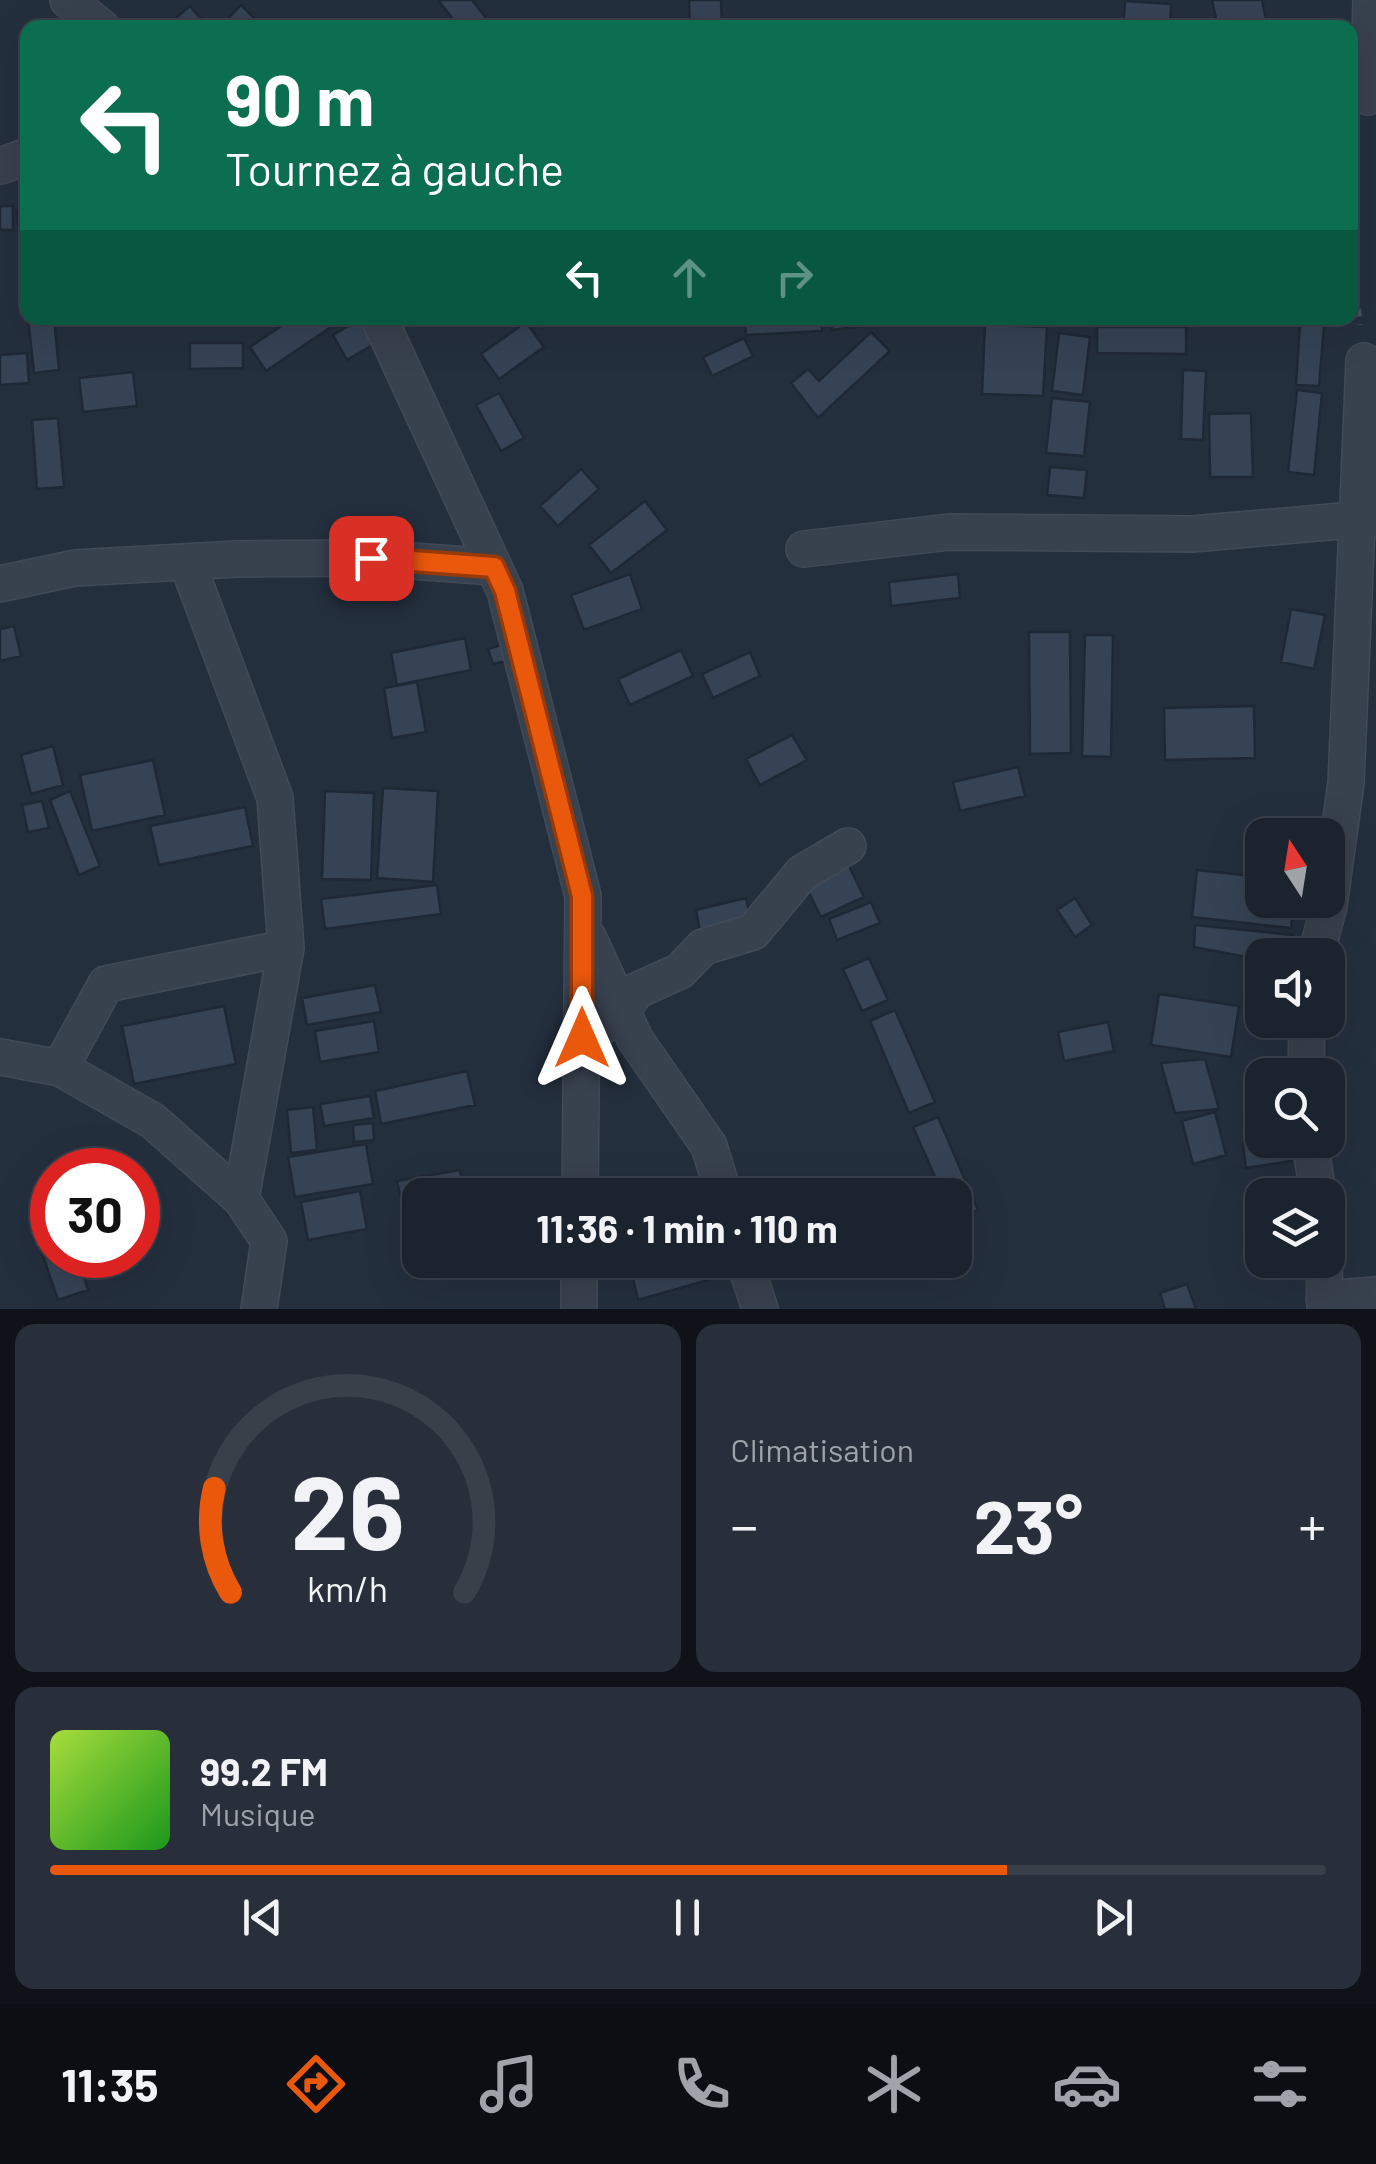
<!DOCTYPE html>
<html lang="fr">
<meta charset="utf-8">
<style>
body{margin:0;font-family:Barlow,sans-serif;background:#282f3a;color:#f1f3f6;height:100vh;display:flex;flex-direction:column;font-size:38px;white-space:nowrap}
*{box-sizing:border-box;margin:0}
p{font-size:32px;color:#a0a4aa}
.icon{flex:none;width:55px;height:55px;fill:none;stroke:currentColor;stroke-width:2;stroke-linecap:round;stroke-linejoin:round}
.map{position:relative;height:1309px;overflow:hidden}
.panel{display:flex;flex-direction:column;gap:15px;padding:15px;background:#0f1319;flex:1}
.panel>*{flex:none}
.guide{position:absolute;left:20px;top:20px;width:1338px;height:305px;border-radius:20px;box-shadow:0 10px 40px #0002,0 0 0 2px #39404a;background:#0b6e4f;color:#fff;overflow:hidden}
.needle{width:65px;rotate:348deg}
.fabs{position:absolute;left:1245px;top:818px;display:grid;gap:20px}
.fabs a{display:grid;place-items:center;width:100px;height:100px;border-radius:20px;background:#1b232e;box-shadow:0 10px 40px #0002,0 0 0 2px #39404a;font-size:50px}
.speed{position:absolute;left:30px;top:1148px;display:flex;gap:20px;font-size:50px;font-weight:700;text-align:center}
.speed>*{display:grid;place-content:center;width:130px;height:130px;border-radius:50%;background:#1b232e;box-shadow:0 10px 40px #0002,0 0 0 2px #39404a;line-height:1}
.speed .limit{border:15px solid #d22;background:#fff;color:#111}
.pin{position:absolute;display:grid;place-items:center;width:85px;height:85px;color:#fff;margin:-42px;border-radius:20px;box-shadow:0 5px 15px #0006}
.me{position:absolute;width:110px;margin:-55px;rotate:0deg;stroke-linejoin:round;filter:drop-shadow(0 0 8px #0008)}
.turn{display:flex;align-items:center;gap:35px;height:210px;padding:0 40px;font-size:45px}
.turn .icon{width:130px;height:130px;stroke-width:2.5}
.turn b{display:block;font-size:70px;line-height:85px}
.lanes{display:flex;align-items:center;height:95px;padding:0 40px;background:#0003;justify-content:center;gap:50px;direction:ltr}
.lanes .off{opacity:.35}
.big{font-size:75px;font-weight:700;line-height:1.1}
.panel .widget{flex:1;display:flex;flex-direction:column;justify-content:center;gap:15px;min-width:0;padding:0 35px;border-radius:20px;background:#282f3a}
.panel .dial{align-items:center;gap:0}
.dial svg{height:260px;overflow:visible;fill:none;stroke:#39404a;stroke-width:7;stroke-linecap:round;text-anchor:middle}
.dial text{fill:#f1f3f6;stroke:none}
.song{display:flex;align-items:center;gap:30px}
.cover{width:120px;height:120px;border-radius:15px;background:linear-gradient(135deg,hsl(80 70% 55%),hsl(120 70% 35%))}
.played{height:10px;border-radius:5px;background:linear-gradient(90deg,#ea580c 75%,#39404a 75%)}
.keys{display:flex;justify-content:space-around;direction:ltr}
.heat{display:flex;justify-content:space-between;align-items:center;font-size:55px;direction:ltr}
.panel .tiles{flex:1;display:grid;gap:15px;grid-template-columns:1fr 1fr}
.widget:last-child{grid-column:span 2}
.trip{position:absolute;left:402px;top:1178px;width:570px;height:100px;border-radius:20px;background:#1b232e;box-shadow:0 10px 40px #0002,0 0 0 2px #39404a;font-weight:700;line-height:100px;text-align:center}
.tabs{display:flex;height:160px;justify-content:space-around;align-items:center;background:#0b0e12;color:#a0a4aa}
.tabs .icon{width:70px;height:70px}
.tabs .current{color:#ea580c}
.tabs b{font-size:45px;color:#f1f3f6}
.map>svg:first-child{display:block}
.building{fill:#364354;stroke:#1f2835;stroke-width:2.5}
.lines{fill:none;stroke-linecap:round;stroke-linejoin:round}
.minor-casing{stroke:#414a57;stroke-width:38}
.path{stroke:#3f5557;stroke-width:6;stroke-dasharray:8 8;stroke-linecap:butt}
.minor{stroke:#38414e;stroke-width:35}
.route-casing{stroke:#983908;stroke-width:25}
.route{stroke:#ea580c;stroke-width:18}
</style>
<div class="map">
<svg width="1376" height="1309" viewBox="0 0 1376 1309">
<rect width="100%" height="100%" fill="#242f3e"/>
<path class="building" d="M 438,0 L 472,0 L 494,28 L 460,28 Z
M 689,0 L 721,0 L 722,28 L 690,28 Z
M 1212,0 L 1262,0 L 1268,28 L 1218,28 Z
M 1125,1 L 1171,4 L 1170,28 L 1123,28 Z
M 241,5 L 257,21 L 250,28 L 219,28 Z
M 190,6 L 208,27 L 164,28 Z
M 0,206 L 13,206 L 13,230 L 0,230 Z
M 28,210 L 28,314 L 17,211 Z
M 28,318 L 54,318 L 59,370 L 34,373 Z
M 293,318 L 328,318 L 334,325 L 266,371 L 250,347 Z
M 745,318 L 821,318 L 822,331 L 746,335 Z
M 831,318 L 870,318 L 871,325 L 832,330 Z
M 882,318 L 928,318 L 927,323 L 882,321 Z
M 933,318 L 975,318 L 974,322 L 933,320 Z
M 360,319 L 374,344 L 347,360 L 333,335 Z
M 526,322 L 544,347 L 499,379 L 481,354 Z
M 1300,324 L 1324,326 L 1319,386 L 1296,385 Z
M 985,325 L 1047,327 L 1043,396 L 982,394 Z
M 1097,327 L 1186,327 L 1186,354 L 1097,353 Z
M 871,332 L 890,351 L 818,418 L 791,383 L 808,369 L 819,381 Z
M 1059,333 L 1090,337 L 1083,395 L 1052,391 Z
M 744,338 L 753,356 L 712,376 L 703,357 Z
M 190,343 L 243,343 L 243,368 L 190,369 Z
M 27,353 L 29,383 L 0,385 L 0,355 Z
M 1183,370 L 1206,371 L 1203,440 L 1181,439 Z
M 133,372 L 137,406 L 83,412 L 79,378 Z
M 1297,390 L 1322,393 L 1314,475 L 1288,472 Z
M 499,393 L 524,438 L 501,451 L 476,405 Z
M 1052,398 L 1090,402 L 1084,456 L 1046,453 Z
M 1251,413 L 1253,477 L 1210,477 L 1209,414 Z
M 58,418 L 64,487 L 37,489 L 32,420 Z
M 1050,467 L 1087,470 L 1084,498 L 1047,495 Z
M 581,469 L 599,489 L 558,526 L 540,506 Z
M 645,501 L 667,530 L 611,573 L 589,545 Z
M 630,574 L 642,609 L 584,630 L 571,595 Z
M 958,574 L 960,598 L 891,606 L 889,582 Z
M 1291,609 L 1325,615 L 1314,669 L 1281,662 Z
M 14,626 L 21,656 L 0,661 L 0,629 Z
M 1029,632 L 1070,632 L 1071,753 L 1030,754 Z
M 1085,635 L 1113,635 L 1111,757 L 1082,756 Z
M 465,638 L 471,670 L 397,685 L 391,653 Z
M 501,645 L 506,661 L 493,664 L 488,649 Z
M 681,650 L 693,676 L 630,705 L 618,679 Z
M 750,652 L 760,676 L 713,698 L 702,674 Z
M 417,682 L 426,732 L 392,738 L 384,688 Z
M 1254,706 L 1255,758 L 1165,760 L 1164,708 Z
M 792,735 L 807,760 L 760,785 L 746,759 Z
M 53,746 L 63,785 L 31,794 L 21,755 Z
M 153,760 L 165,815 L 92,831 L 80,775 Z
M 1018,767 L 1025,796 L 960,811 L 953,782 Z
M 383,788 L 438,791 L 433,882 L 377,878 Z
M 70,791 L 100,866 L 79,875 L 50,800 Z
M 325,791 L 374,793 L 371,880 L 322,879 Z
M 42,801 L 49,828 L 28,832 L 22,805 Z
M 245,807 L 253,846 L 159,865 L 150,826 Z
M 1300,824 L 1300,835 L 1275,835 L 1275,825 Z
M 848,864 L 864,897 L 821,917 L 805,885 Z
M 1197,870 L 1262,877 L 1262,900 L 1294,900 L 1291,928 L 1192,917 Z
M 437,885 L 441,914 L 325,929 L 321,899 Z
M 746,898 L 752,925 L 701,937 L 696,910 Z
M 1075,898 L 1092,925 L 1075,937 L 1057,910 Z
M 871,902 L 880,923 L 837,940 L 829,919 Z
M 1195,925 L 1293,935 L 1291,955 L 1262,955 L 1262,960 L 1194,947 Z
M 869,958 L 888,1000 L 862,1011 L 843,969 Z
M 375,985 L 381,1012 L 307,1025 L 302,998 Z
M 1159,994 L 1239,1006 L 1231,1057 L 1151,1045 Z
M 224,1006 L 236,1064 L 134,1084 L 122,1026 Z
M 895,1010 L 935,1102 L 909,1113 L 870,1021 Z
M 1262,1019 L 1288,1020 L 1283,1034 L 1260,1027 Z
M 374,1021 L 379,1052 L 320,1062 L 315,1031 Z
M 1108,1022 L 1114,1051 L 1064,1061 L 1058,1032 Z
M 1205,1059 L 1219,1109 L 1175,1113 L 1161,1063 Z
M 1254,1063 L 1292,1064 L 1292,1075 L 1262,1075 L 1262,1109 L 1252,1109 Z
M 467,1071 L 475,1105 L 381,1124 L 375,1091 Z
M 370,1096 L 374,1118 L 324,1126 L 320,1104 Z
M 313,1107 L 317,1150 L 291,1153 L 287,1110 Z
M 1215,1112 L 1226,1155 L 1193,1164 L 1182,1121 Z
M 938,1117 L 978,1210 L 955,1220 L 955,1195 L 943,1195 L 913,1127 Z
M 373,1123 L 374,1140 L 354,1142 L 353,1125 Z
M 1267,1140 L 1288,1140 L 1291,1161 L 1246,1168 L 1243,1144 Z
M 366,1144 L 373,1184 L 295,1197 L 288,1157 Z
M 460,1170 L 465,1193 L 420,1195 L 420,1201 L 402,1204 L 397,1181 Z
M 360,1191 L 367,1229 L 308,1240 L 301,1202 Z
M 52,1247 L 52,1255 L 77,1255 L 88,1290 L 58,1300 L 41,1250 Z
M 676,1260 L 703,1260 L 708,1280 L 638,1300 L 632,1274 Z
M 1187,1284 L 1196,1309 L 1165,1309 L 1160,1293 Z"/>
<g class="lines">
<defs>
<path id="minor" d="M 68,0 L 102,28
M 1368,97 L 1371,0
M 0,166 L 28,156
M 379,318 L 505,591 L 583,896 L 580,1195
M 804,549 L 949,532 L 1192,534 L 1376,518
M 187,562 L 275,798 L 286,948 L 241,1199 L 269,1241 L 259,1309
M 0,584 L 75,568 L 236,559 L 371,558 L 494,567
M 588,937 L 635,1039 L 709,1146 L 724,1195
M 1316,955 L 1329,906 L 1346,783 L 1364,361
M 581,1038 L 617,1018 L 636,991 L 680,971 L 703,947 L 753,932 L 802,873 L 848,846
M 0,1057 L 60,1068 L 106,984 L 286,948
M 60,1068 L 153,1121 L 241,1199
M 1306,1075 L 1307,1020
M 1310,1140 L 1318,1195
M 744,1260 L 760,1309
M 1324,1260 L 1325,1309
M 1324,1299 L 1376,1295
M 579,1309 L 579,1260"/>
</defs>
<use href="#minor" class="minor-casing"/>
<path class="path" d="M 1350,245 L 1360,325"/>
<use href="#minor" class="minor"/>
</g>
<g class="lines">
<defs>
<path id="route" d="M 371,558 L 494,567 L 505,591 L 582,896 L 582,1038"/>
</defs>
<use href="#route" class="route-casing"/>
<use href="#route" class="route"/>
</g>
</svg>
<div class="fabs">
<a><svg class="needle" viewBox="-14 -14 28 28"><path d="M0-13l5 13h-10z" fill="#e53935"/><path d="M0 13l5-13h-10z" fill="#a0a4aa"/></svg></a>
<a><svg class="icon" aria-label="sound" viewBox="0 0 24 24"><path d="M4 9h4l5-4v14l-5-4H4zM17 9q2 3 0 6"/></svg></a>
<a><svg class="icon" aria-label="search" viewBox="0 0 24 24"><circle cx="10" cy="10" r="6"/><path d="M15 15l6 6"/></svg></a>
<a><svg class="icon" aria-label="layers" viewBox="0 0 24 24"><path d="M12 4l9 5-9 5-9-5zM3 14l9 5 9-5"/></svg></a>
</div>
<div class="speed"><div class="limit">30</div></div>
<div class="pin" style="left:371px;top:558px;background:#d93025"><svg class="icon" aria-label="arrive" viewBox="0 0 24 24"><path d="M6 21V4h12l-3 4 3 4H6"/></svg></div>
<svg class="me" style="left:582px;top:1038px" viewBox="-20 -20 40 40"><path d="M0-17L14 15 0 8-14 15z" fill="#ea580c" stroke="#fff" stroke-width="4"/></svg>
<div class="trip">11:36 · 1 min · 110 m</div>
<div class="guide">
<div class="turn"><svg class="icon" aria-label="left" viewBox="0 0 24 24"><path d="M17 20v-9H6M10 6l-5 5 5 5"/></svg><div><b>90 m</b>Tournez à gauche</div></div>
<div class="lanes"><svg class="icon" aria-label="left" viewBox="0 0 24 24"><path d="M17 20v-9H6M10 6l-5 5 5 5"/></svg><svg class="icon off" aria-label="ahead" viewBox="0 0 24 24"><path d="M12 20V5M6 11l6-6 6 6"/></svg><svg class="icon off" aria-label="right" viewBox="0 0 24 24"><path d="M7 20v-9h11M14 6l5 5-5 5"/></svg></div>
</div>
</div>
<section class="panel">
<div class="tiles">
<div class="widget dial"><svg viewBox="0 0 100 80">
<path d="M14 69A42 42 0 1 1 86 69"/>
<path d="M14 69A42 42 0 0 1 9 37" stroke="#ea580c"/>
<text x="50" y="56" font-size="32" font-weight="700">26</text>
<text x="50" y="72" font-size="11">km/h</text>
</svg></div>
<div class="widget"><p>Climatisation</p>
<div class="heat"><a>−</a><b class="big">23°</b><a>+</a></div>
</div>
<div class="widget">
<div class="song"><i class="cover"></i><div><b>99.2 FM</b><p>Musique</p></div></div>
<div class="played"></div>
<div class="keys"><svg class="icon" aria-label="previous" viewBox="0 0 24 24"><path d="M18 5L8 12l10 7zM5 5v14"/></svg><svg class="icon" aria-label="pause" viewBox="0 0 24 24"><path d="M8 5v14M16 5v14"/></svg><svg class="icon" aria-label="next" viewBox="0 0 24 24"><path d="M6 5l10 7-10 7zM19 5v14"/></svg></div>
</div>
</div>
</section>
<nav class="tabs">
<b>11:35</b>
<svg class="icon current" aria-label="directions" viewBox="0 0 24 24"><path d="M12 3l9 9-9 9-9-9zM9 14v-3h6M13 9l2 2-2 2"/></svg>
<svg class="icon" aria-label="music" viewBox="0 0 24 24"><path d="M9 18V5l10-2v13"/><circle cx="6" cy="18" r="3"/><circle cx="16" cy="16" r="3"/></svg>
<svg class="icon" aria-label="phone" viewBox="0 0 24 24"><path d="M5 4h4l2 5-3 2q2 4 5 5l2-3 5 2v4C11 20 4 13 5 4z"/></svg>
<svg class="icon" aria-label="climate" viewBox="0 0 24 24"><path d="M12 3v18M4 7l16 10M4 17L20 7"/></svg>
<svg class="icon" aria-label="car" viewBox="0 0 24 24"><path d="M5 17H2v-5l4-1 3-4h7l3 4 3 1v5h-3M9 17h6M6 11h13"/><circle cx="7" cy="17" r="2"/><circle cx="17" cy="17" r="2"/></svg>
<svg class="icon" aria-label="filters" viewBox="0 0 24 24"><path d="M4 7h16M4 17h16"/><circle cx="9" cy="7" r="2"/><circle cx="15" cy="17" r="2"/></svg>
</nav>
